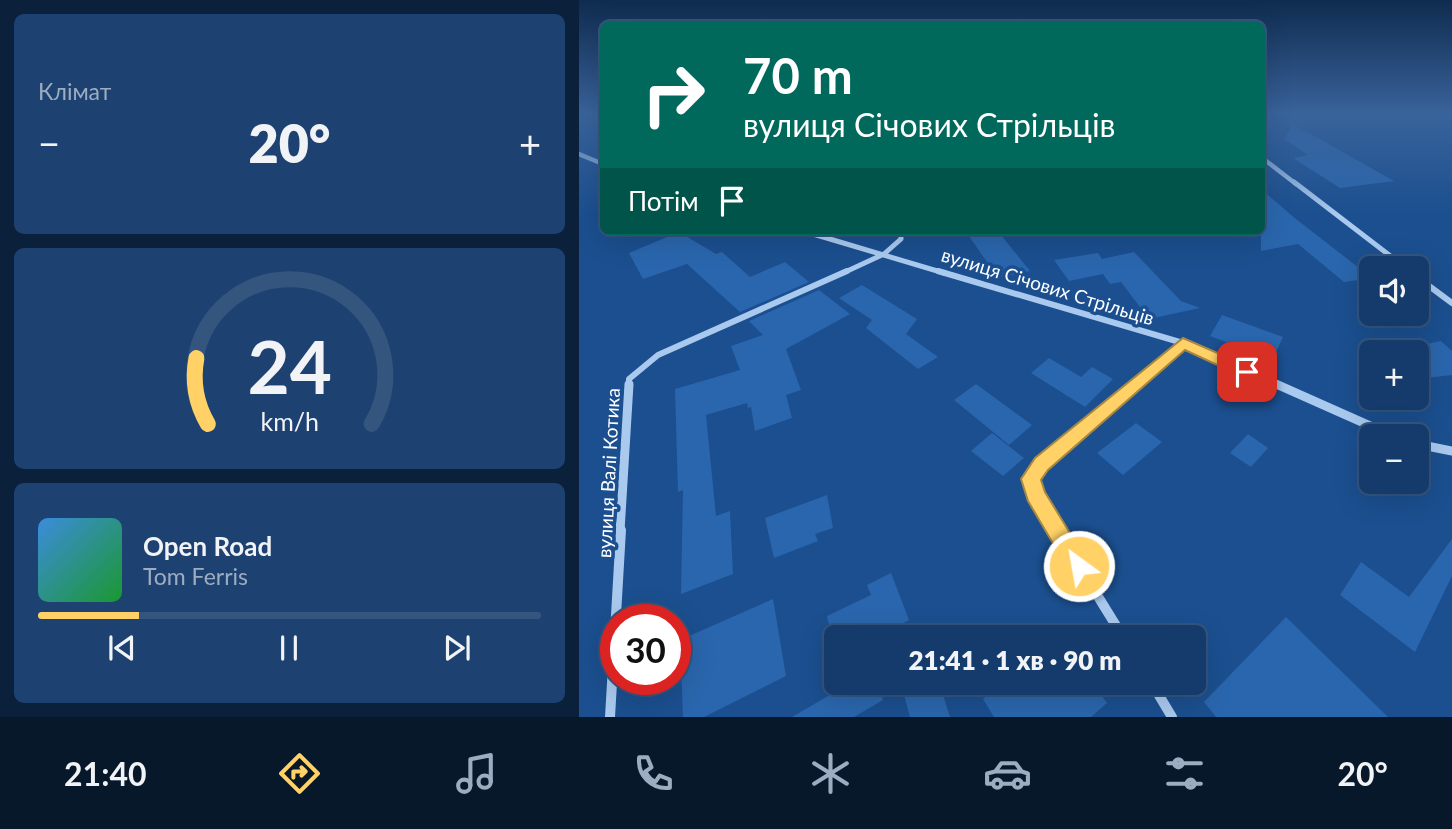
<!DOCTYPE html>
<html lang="uk">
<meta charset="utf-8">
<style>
body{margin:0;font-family:Lato,sans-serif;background:#1d4271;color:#f1f3f6;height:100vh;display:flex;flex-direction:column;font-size:26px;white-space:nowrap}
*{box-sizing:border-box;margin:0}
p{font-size:23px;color:#9dadc1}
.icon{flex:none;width:38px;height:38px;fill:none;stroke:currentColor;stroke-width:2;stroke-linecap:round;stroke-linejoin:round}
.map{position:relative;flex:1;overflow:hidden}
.side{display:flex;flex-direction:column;gap:14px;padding:14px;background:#0b203b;width:579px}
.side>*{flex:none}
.guide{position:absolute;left:21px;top:21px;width:665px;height:214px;border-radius:10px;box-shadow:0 7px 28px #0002,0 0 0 2px #33557e;background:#00695c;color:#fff;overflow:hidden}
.controls{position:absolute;left:780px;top:256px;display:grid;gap:14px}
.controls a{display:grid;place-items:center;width:70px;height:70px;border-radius:10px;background:#143b6b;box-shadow:0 7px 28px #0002,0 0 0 2px #33557e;font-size:35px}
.speed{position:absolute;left:21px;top:604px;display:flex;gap:14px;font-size:35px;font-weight:700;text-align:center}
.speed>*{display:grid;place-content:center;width:91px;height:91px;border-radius:50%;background:#143b6b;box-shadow:0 7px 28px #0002,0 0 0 2px #33557e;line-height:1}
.speed .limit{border:10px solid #d22;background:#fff;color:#111}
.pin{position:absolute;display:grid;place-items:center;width:60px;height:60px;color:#fff;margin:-30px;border-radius:14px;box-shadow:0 4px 10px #0006}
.me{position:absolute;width:77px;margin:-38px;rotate:328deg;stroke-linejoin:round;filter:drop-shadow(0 0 5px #0008)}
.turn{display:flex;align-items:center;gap:24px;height:147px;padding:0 28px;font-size:32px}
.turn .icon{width:91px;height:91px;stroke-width:2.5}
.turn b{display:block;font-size:49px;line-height:60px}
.then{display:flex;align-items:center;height:66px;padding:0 28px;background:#0003;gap:14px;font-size:26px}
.big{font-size:52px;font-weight:800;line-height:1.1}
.side .tile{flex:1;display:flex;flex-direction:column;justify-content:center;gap:10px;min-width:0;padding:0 24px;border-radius:10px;background:#1d4271}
.side .dial{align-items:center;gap:0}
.dial svg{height:182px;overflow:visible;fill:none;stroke:#33557e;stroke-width:7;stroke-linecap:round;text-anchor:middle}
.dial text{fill:#f1f3f6;stroke:none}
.song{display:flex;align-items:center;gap:21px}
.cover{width:84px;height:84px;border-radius:10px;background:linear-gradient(135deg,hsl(210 70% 55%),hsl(130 70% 35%))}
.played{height:7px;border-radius:4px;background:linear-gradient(90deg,#ffd166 20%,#33557e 20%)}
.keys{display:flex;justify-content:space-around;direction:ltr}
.heat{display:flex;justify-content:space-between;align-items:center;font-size:38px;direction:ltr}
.trip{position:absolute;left:245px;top:625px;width:382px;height:70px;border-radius:10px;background:#143b6b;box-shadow:0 7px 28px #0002,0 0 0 2px #33557e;font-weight:800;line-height:70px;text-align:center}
.tabs{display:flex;height:112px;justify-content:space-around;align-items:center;background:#08182b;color:#9dadc1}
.tabs .icon{width:49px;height:49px}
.tabs .current{color:#ffd166}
.tabs b{font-size:32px;color:#f1f3f6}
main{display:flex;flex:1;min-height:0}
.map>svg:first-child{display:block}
.building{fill:#2a66ad}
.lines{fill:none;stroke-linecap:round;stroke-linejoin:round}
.street-far4{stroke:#a9c9ee;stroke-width:4.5}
.street-far3{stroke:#a9c9ee;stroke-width:5}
.street-far2{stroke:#a9c9ee;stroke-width:6}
.street-far1{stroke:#a9c9ee;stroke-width:9}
.street{stroke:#a9c9ee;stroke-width:10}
.route{fill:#ffd166;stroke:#a68842;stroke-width:2}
.labels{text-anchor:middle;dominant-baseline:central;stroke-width:7;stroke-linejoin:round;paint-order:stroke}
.street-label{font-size:19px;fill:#fff;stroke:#1b4f8f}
</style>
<main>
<section class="side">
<div class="tile"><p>Клімат</p>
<div class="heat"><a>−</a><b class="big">20°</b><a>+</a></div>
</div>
<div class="tile dial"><svg viewBox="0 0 100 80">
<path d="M14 69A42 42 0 1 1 86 69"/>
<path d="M14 69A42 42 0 0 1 9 40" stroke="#ffd166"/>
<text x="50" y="56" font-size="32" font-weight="700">24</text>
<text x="50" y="72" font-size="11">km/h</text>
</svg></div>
<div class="tile">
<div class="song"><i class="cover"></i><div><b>Open Road</b><p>Tom Ferris</p></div></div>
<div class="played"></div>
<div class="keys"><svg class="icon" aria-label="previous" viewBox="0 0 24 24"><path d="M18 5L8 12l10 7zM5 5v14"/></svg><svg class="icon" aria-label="pause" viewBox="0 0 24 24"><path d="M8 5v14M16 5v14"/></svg><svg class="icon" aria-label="next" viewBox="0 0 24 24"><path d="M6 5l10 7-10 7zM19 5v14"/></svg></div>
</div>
</section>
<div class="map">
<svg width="873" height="717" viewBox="0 0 873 717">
<rect width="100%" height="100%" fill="#1b4f8f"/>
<path class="building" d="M 714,124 L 815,181 L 761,188 L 714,158 L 729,155 L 705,139 Z
M 682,189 L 717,219 L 793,278 L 765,282 L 719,244 L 682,251 Z
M 419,231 L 426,240 L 451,271 L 419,278 L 390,236 Z
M 100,232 L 137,254 L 143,252 L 171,277 L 206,262 L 230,282 L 161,312 L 108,264 L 64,279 L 50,253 Z
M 555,252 L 602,301 L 621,308 L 570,319 L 542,282 L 531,284 L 524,274 L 490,281 L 475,260 L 519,253 L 523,259 Z
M 283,285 L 338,319 L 327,334 L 359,357 L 339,369 L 287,328 L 293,320 L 260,298 Z
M 240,290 L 271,314 L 207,349 L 222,390 L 207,395 L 213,418 L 176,431 L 172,407 L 169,408 L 168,403 L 127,415 L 137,516 L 151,511 L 154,574 L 102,594 L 104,490 L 99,492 L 96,389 L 161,370 L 152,346 L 184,335 L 170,321 Z
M 643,315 L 704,337 L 694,359 L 631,336 Z
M 862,341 L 873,351 L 873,375 L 838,379 L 838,346 Z
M 470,358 L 502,377 L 513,367 L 534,379 L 506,407 L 452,373 Z
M 397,384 L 453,425 L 430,445 L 375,400 Z
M 557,423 L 583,442 L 544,475 L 518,453 Z
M 413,433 L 445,458 L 424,476 L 392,451 Z
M 669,434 L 689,448 L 672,467 L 651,453 Z
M 248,495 L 254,528 L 236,534 L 239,541 L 195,558 L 186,518 Z
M 873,539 L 873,576 L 836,652 L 761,595 L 782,562 L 830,597 Z
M 312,573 L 330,620 L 299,637 L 253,637 L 248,616 L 292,595 L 288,585 Z
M 194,599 L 207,676 L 125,717 L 104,717 L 101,640 Z
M 707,617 L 809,717 L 637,717 L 625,702 Z
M 273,682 L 298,682 L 304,700 L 275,717 L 213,717 Z
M 342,682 L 360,682 L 371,717 L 331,717 L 324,691 Z
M 424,682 L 513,682 L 528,703 L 512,717 L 415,717 L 404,699 Z"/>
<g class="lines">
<path class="street-far4" d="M 0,154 L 24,164
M 682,157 L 717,184"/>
<path class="street-far3" d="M 715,182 L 827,268
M 224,231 L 365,273
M 264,273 L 305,254 L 322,239 L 322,231"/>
<path class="street-far2" d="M 359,271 L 604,343 L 701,386
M 838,277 L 873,303
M 50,386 L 50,379 L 79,355 L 268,271
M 554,386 L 604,343"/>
<path class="street-far1" d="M 697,384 L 814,436
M 838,444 L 873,451
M 41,531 L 50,384
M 479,531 L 457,495 L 452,479 L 463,464 L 556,384"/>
<path class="street" d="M 478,530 L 544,637
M 572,682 L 593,717
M 31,717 L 42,530"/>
</g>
<linearGradient id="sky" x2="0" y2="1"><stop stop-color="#0f2b4f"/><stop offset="0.53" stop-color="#39639b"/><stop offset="1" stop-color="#39639b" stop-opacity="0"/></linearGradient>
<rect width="873" height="214" fill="url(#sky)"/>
<path class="route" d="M 604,338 L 673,368 L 676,372 L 673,376 L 662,376 L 606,350 L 469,470 L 462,480 L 466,492 L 511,566 L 508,574 L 500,577 L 492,574 L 449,501 L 442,479 L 456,458 Z"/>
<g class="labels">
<g class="street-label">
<text transform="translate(469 286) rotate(17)">вулиця Січових Стрільців</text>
<text transform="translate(29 473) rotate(-87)">вулиця Валі Котика</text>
</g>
</g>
</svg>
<div class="controls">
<a><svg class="icon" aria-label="sound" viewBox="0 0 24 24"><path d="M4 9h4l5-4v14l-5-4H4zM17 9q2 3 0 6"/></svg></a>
<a>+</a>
<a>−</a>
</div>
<div class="speed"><div class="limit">30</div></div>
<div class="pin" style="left:668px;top:372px;background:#d93025"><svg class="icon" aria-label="arrive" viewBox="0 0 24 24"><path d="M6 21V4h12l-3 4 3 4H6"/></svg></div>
<svg class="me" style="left:500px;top:566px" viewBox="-20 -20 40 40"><circle r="17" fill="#ffd166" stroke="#fff" stroke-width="3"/><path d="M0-11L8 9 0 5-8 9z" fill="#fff"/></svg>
<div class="trip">21:41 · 1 хв · 90 m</div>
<div class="guide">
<div class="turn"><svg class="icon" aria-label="right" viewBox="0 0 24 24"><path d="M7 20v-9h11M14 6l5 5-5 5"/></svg><div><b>70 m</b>вулиця Січових Стрільців</div></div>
<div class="then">Потім<svg class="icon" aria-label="arrive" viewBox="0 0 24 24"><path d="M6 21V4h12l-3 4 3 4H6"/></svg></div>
</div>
</div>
</main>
<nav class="tabs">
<b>21:40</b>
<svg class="icon current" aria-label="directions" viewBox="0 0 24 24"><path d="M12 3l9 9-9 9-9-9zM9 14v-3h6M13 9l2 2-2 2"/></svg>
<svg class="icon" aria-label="music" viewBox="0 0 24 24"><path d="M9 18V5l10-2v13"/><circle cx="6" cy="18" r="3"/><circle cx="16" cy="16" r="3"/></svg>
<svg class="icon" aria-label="phone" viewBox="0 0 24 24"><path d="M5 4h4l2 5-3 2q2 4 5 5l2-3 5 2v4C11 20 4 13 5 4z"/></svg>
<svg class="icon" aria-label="climate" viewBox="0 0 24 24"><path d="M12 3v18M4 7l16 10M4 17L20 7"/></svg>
<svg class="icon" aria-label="car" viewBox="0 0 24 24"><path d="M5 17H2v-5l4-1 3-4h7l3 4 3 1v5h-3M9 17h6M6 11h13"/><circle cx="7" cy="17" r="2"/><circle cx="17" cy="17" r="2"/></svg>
<svg class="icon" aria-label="filters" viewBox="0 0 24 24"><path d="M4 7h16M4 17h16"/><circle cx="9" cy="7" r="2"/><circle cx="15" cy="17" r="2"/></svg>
<b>20°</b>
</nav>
